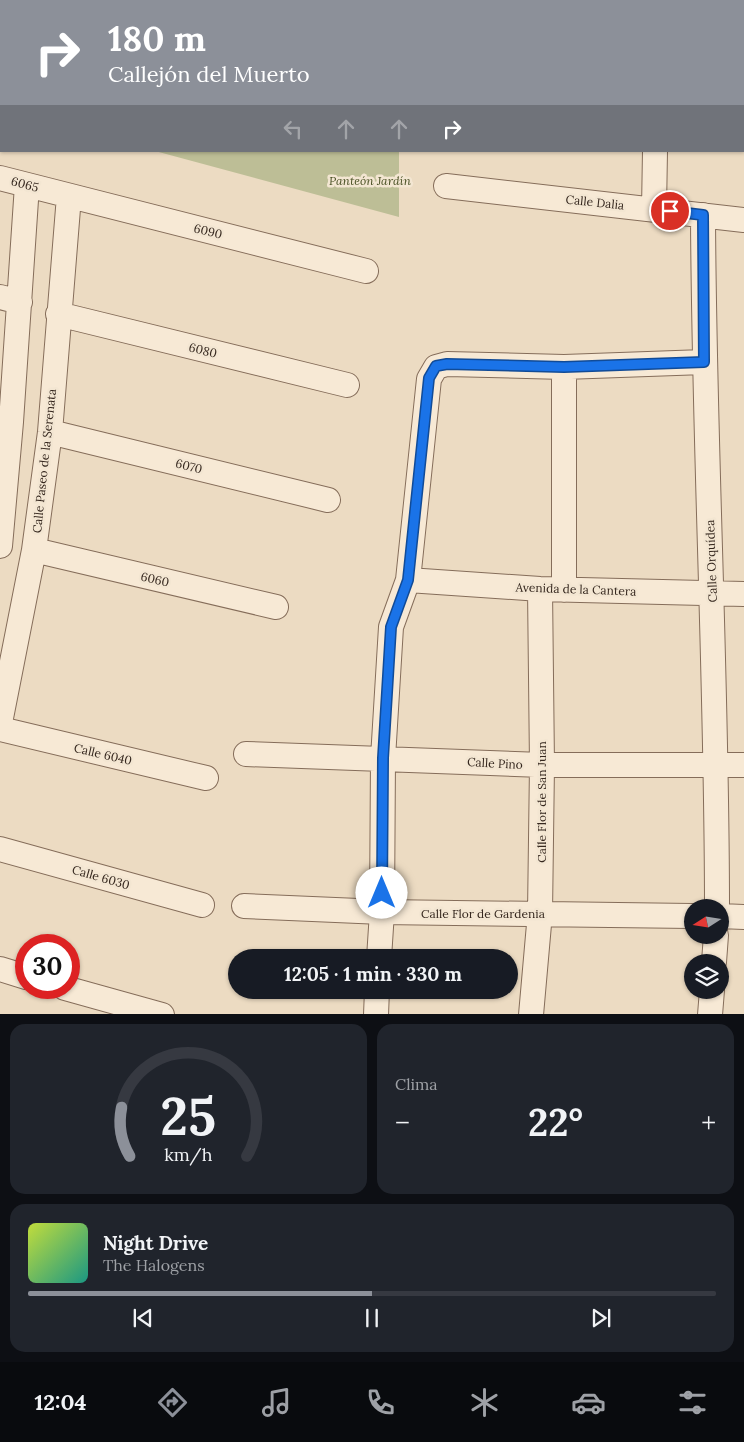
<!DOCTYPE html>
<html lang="es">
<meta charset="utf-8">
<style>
body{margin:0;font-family:Lora,serif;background:#20242c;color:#f1f3f6;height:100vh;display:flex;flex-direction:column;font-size:19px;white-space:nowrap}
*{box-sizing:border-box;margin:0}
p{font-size:16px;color:#9ea1a6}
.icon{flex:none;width:28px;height:28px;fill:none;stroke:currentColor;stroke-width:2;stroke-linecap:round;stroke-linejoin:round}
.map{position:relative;height:1014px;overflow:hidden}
.sheet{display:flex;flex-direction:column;gap:10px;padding:10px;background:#0d0f14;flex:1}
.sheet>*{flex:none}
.banner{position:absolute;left:0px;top:0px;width:745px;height:152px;box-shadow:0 1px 4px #0004;background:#8c9099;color:#fff;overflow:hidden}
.needle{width:32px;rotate:258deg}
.fabs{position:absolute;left:684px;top:899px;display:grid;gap:10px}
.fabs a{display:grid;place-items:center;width:45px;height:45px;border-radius:50%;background:#171b24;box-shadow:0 1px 4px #0004;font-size:25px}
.speed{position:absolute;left:15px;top:934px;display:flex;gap:10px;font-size:25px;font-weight:700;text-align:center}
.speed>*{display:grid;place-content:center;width:65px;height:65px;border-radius:50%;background:#171b24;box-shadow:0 1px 4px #0004;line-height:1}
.speed .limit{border:8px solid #d22;background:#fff;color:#111}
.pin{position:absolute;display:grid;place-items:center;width:42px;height:42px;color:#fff;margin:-21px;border:2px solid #fff;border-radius:50%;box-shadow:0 1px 5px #0007}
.me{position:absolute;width:55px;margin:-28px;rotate:0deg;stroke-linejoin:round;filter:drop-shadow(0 0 4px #0008)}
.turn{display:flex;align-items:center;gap:18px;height:105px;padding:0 25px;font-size:22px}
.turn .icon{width:65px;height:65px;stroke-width:2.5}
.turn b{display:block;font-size:35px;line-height:42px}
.lanes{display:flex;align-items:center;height:48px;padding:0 25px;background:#0003;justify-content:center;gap:25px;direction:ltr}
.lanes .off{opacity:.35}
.big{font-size:38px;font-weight:700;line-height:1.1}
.sheet .tile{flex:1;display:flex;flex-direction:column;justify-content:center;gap:8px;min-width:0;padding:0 18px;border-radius:15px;background:#20242c}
.sheet .dial{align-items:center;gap:0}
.dial svg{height:130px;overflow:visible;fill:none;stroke:#363941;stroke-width:7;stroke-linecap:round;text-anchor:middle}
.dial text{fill:#f1f3f6;stroke:none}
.song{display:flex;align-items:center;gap:15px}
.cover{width:60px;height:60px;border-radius:8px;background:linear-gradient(135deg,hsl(70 70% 55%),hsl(170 70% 35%))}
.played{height:5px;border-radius:2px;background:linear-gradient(90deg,#8c9099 50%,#363941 50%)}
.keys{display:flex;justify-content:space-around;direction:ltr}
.heat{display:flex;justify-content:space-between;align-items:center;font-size:28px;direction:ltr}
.sheet .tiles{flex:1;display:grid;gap:10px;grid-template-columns:1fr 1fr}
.tile:last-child{grid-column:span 2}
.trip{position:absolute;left:228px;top:949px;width:290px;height:50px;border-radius:25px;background:#171b24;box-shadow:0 1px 4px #0004;font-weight:700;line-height:50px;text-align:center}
.dock{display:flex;height:80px;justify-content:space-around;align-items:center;background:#090b0e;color:#9ea1a6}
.dock .icon{width:35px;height:35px}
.dock .active{color:#8c9099}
.dock b{font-size:22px;color:#f1f3f6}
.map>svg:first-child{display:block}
.cemetery{fill:#bdbe96}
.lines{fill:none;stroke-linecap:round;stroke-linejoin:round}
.minor-casing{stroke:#856d5a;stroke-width:26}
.minor{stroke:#f7e9d5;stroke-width:24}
.route-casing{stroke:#114b97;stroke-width:12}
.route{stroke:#1a73e8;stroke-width:9}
.labels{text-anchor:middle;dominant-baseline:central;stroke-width:5;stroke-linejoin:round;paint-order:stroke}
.park-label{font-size:12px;font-style:italic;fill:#4a5125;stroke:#f3e6d2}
.street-label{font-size:12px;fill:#35271e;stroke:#f3e6d2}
</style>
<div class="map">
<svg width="744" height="1015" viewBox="0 0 744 1015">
<rect width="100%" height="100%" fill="#ecdbc2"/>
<path class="cemetery" d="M 0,0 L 421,0 L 1,1 L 1,110 Z
M 155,151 L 399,151 L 399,217 Z"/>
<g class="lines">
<defs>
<path id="minor" d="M 400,1 L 400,0
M 657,1 L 657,0
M 0,20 L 1,21
M 0,178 L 366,271
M 446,186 L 744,220
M 654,209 L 655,151
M 703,215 C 704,446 717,677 717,908
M 0,297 L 20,302
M 58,314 L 347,385
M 50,432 L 328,500
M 0,546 L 11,422 L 27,185
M 34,550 L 276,607
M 408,580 L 540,589 L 744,594
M 564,590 L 564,367
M 0,723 L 34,550 L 50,432 L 69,196
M 0,729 L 206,778
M 246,754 L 542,765 L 744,765
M 0,849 L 202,905
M 244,906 L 382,912 L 692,916
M 720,916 L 744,917
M 379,958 L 382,912 L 383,758 L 391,627 L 408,580 L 429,379 L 436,367 L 447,364 L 564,367 L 704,362
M 714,962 L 716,935
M 0,969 L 26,977
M 65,988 L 162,1015
M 376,1015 L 377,990
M 531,1015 L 540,913 L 542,765 L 540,589
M 710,1015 L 712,990"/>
</defs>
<use href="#minor" class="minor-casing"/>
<use href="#minor" class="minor"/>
</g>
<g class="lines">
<defs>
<path id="route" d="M 382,893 L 383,758 L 391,627 L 408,580 L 429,378 L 436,366 L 447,364 L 564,367 L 704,362 L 703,215 L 670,211"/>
</defs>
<use href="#route" class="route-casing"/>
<use href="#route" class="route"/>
</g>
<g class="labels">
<g class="park-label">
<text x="370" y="180">Panteón Jardín</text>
</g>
<g class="street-label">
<text transform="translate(25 184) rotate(15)">6065</text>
<text transform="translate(595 202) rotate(6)">Calle Dalia</text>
<text transform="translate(208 231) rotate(14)">6090</text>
<text transform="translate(203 350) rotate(14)">6080</text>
<text transform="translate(44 461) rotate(-84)">Calle Paseo de la Serenata</text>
<text transform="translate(189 466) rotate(14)">6070</text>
<text transform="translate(711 561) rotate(-92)">Calle Orquídea</text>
<text transform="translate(155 579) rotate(13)">6060</text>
<text transform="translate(576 589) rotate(2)">Avenida de la Cantera</text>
<text transform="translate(103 754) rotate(13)">Calle 6040</text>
<text transform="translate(495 763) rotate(3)">Calle Pino</text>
<text transform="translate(541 802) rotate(-90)">Calle Flor de San Juan</text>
<text transform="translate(101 877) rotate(16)">Calle 6030</text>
<text x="483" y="913">Calle Flor de Gardenia</text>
</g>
</g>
</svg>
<div class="fabs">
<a><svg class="needle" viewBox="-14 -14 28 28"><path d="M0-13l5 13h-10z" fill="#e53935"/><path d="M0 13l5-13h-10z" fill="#9ea1a6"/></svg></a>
<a><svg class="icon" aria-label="layers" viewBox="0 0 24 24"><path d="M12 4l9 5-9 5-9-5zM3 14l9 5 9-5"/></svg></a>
</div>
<div class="speed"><div class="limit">30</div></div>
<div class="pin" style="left:670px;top:211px;background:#d93025"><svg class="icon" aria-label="arrive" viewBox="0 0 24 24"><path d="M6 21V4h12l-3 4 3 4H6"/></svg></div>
<svg class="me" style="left:382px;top:893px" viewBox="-20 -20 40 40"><circle r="19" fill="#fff"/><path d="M0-13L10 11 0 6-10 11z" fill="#1a73e8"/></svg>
<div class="trip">12:05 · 1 min · 330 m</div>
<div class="banner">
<div class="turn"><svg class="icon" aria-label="right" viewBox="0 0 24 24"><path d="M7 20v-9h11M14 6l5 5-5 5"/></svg><div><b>180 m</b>Callejón del Muerto</div></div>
<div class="lanes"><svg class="icon off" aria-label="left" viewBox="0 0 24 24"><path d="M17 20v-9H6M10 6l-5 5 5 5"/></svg><svg class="icon off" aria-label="ahead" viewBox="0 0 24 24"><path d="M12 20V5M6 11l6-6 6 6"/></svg><svg class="icon off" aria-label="ahead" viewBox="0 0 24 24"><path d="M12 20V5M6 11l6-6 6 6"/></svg><svg class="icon" aria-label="right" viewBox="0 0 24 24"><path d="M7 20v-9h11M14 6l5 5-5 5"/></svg></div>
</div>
</div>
<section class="sheet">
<div class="tiles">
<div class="tile dial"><svg viewBox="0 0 100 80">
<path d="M14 69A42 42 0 1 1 86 69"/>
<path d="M14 69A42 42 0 0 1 9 39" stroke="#8c9099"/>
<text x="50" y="56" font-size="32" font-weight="700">25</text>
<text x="50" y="72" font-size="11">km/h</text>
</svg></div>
<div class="tile"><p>Clima</p>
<div class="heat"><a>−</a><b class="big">22°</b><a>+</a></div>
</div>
<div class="tile">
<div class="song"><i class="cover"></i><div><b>Night Drive</b><p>The Halogens</p></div></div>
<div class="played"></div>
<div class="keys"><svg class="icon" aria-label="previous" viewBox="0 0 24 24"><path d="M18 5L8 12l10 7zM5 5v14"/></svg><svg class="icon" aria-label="pause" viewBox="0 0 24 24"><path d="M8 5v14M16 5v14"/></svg><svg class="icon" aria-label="next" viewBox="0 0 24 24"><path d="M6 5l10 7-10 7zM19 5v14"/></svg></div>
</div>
</div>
</section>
<nav class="dock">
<b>12:04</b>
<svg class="icon active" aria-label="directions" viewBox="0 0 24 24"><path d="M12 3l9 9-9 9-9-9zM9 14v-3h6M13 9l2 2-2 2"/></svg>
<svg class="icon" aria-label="music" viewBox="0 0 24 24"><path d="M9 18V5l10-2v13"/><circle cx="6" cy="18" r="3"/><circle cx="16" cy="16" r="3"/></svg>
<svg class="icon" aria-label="phone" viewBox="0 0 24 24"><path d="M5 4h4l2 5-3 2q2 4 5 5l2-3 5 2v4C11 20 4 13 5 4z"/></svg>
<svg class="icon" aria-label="climate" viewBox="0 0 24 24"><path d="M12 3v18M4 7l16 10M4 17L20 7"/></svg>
<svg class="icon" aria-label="car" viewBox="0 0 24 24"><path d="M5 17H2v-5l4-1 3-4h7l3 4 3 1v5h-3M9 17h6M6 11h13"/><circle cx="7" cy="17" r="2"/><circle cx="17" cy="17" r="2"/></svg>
<svg class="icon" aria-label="filters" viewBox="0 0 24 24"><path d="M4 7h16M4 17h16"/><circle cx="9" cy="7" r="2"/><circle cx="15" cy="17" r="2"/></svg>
</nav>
